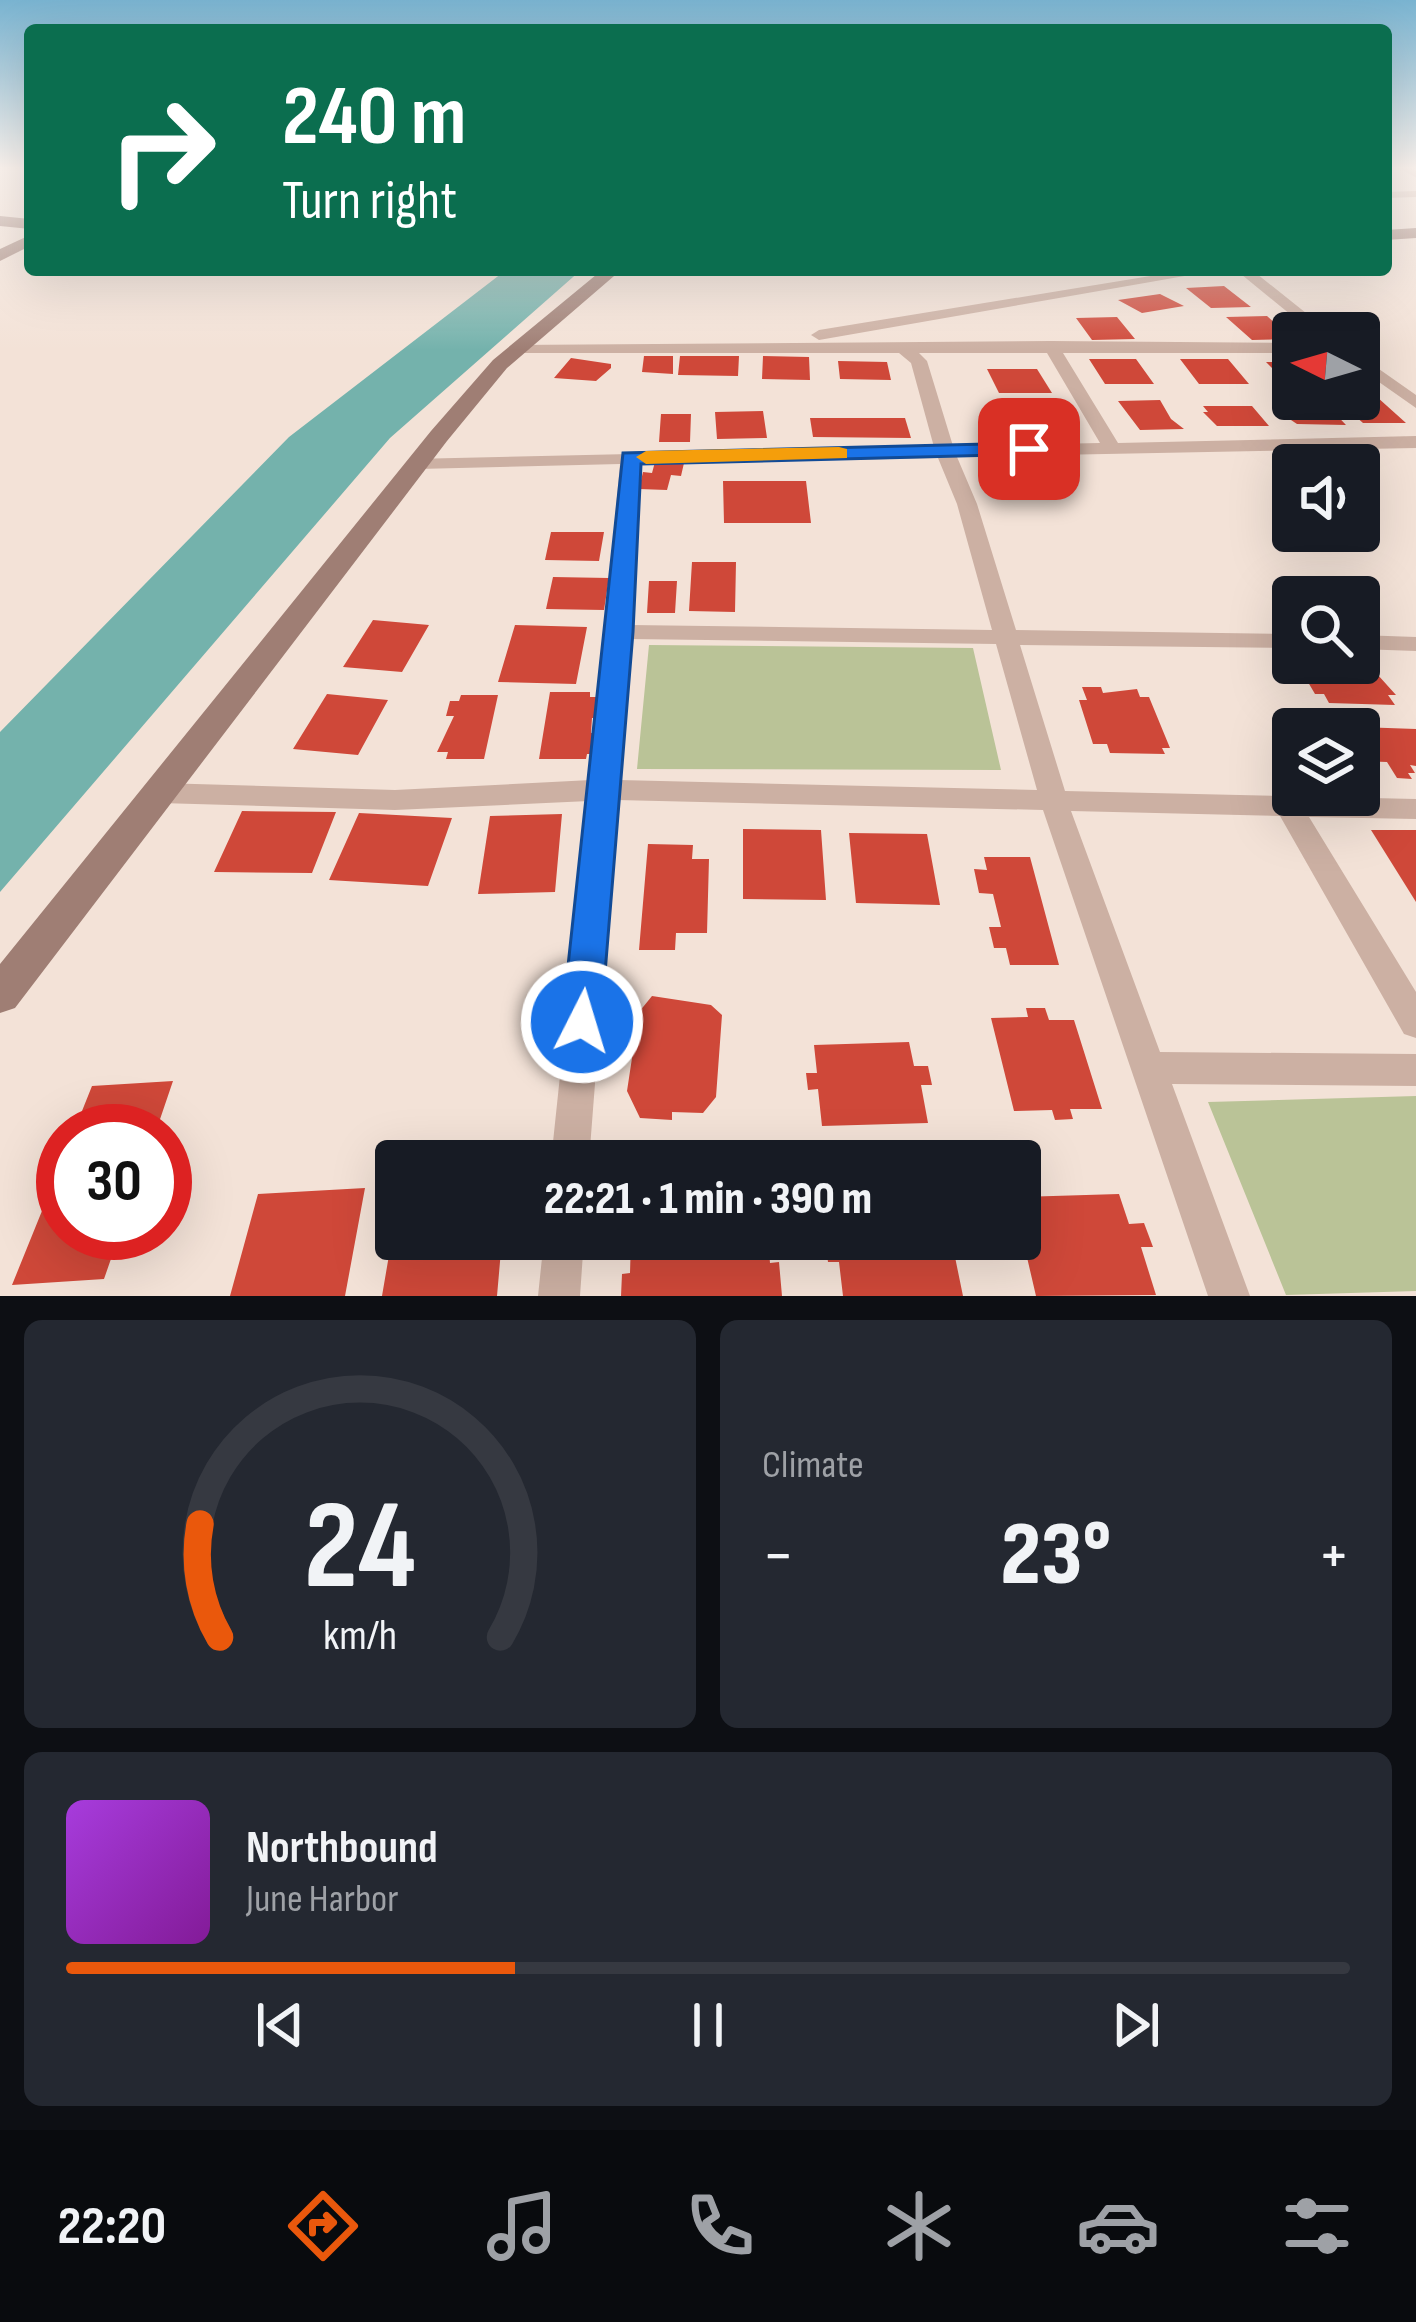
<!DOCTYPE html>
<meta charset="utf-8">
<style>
body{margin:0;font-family:"Sofia Sans Condensed",sans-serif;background:#242831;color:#f1f3f6;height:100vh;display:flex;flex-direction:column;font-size:45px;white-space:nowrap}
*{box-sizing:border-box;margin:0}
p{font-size:39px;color:#9ea1a6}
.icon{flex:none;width:66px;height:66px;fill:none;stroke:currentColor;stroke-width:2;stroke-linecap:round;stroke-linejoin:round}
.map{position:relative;height:1296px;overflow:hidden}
.panel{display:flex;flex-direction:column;gap:24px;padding:24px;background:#0d0f14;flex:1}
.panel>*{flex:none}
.hud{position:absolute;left:24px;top:24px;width:1368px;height:252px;border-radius:12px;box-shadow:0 12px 48px #0002;background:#0b6e4f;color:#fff;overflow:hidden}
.needle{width:78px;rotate:275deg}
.fabs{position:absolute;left:1272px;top:312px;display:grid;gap:24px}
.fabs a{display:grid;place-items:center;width:108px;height:108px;border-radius:12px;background:#171b24;box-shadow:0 12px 48px #0002;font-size:60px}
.speed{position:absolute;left:36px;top:1104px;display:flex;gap:24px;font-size:60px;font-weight:700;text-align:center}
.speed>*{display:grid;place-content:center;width:156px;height:156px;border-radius:50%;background:#171b24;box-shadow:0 12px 48px #0002;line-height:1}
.speed .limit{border:18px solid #d22;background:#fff;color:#111}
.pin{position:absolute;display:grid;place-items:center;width:102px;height:102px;color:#fff;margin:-51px;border-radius:24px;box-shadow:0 6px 18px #0006}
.me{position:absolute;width:132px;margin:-66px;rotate:5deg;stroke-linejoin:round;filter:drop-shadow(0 0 9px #0008)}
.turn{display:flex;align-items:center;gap:42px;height:252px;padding:0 60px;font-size:54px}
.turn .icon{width:156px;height:156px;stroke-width:2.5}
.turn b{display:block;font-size:84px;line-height:102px}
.big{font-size:90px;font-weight:800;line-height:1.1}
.panel .tile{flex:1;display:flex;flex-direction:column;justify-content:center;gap:18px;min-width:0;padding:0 42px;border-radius:18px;background:#242831}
.panel .dial{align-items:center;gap:0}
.dial svg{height:312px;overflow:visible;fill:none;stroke:#363941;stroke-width:7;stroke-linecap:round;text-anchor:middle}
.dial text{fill:#f1f3f6;stroke:none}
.song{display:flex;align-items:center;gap:36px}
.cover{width:144px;height:144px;border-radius:18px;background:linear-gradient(135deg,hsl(280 70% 55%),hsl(290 70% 35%))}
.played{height:12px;border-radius:6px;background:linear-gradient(90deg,#ea580c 35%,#363941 35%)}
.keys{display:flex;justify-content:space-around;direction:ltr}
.heat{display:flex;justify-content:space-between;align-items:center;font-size:66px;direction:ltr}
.panel .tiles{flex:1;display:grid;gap:24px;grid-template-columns:1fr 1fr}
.tile:last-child{grid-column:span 2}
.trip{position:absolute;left:375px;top:1140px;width:666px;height:120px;border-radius:12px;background:#171b24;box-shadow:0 12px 48px #0002;font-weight:800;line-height:120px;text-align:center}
.tab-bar{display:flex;height:192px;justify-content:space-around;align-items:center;background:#090b0e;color:#9ea1a6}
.tab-bar .icon{width:84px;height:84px}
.tab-bar .selected{color:#ea580c}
.tab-bar b{font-size:54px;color:#f1f3f6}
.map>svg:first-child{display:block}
.green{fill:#bac397}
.water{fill:#74b2ac}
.building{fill:#cf4839}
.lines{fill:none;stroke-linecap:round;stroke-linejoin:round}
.lane{stroke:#ccb0a3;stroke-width:6}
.street{fill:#ccb0a3;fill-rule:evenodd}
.secondary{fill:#9f7e74;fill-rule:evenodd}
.route{fill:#1a73e8;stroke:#114b97;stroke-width:3}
.slow{fill:#f59e0b}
</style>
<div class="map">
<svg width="1416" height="1296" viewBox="0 0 1416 1296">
<rect width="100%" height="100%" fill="#f3e2d7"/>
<path class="green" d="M 649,645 L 973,648 L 1001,770 L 637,769 Z
M 1416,1096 L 1416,1291 L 1286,1295 L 1208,1102 Z"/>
<path class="water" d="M 506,270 L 581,270 L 390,438 L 0,892 L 0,732 L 289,437 Z"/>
<path class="building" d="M 1224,286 L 1251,307 L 1211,308 L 1186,288 Z
M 1160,294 L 1184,306 L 1142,313 L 1118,300 Z
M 1267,316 L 1293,339 L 1252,340 L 1226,317 Z
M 1117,317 L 1135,339 L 1092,340 L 1076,318 Z
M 644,356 L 673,356 L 673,374 L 642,372 Z
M 680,356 L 739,356 L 738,376 L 678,375 Z
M 763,356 L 809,357 L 810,380 L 762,379 Z
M 571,358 L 611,364 L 611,368 L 596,381 L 554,378 Z
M 1089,359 L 1136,359 L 1154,384 L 1105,384 Z
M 1180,359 L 1228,359 L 1249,384 L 1199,384 Z
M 838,361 L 887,362 L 891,380 L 840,379 Z
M 1266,362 L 1293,362 L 1293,383 L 1287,383 Z
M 987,369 L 1037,369 L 1052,393 L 999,393 Z
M 1377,397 L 1406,423 L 1363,423 L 1336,399 Z
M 1160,400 L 1171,419 L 1184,429 L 1140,430 L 1118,401 Z
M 1279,404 L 1327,405 L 1346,425 L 1297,424 L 1285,416 Z
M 1203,406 L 1252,406 L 1269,426 L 1217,426 L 1203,412 L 1208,412 Z
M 763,411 L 767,438 L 717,439 L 715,412 Z
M 661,414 L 691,414 L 690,442 L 659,442 Z
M 810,418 L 905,418 L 911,438 L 813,437 Z
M 655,462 L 684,463 L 681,476 L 671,475 L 667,490 L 639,489 L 643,472 L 652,473 Z
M 723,481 L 806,481 L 811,523 L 724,523 Z
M 551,532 L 604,532 L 599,561 L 545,560 Z
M 692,562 L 736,562 L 735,612 L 689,611 Z
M 553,577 L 609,578 L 604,610 L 546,609 Z
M 649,581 L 677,581 L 675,613 L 647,613 Z
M 373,620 L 429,625 L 402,672 L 343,667 Z
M 515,625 L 587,627 L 576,684 L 498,682 Z
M 1306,663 L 1368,664 L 1396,695 L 1388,695 L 1395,705 L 1329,703 L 1324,694 L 1315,694 L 1305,677 L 1314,677 Z
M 1082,687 L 1101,687 L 1103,693 L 1137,689 L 1140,697 L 1149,697 L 1170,748 L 1162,748 L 1165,754 L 1110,753 L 1107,744 L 1093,744 L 1079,700 L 1087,700 Z
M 550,692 L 590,692 L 590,697 L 603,697 L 600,718 L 592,718 L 591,733 L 601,733 L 599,754 L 587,754 L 586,759 L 539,759 Z
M 327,694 L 388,700 L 358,755 L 293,749 Z
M 461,695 L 498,695 L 484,759 L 446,759 L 448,752 L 437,752 L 454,716 L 446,716 L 450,701 L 459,701 Z
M 1359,727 L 1416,729 L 1416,766 L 1410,765 L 1415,773 L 1408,773 L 1412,779 L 1397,778 L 1387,762 L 1359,761 Z
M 242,811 L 336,812 L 312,873 L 214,872 Z
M 359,813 L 452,818 L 428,886 L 329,880 Z
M 562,814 L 555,892 L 478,894 L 490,816 Z
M 743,829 L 821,830 L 826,900 L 743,899 Z
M 1371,830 L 1416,830 L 1416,902 Z
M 849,833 L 927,834 L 940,905 L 856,903 Z
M 648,844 L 693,845 L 692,859 L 709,859 L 707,933 L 676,933 L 675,950 L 639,950 Z
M 984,857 L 1030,857 L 1059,965 L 1010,965 L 1006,948 L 994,948 L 989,927 L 1001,927 L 993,894 L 979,893 L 974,869 L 987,870 Z
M 652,996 L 711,1005 L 722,1015 L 716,1097 L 703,1113 L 672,1112 L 672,1120 L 640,1118 L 627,1091 L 639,1012 Z
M 1026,1008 L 1045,1008 L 1049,1020 L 1074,1020 L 1102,1109 L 1070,1109 L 1073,1119 L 1055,1120 L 1052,1110 L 1014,1111 L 991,1018 L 1028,1017 Z
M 909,1042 L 914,1066 L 928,1066 L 932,1085 L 921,1085 L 928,1123 L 822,1126 L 818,1089 L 808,1090 L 806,1073 L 817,1073 L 814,1045 Z
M 173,1081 L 156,1131 L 74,1131 L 92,1086 Z
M 63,1159 L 63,1233 L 120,1233 L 104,1279 L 12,1285 Z
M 365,1188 L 345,1296 L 230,1296 L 258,1194 Z
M 1119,1194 L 1129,1224 L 1144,1223 L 1153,1247 L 1141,1247 L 1156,1295 L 1036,1296 L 1026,1253 L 1015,1253 L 1011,1239 L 1020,1239 L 1022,1232 L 1020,1197 Z
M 394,1226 L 396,1239 L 502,1239 L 497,1296 L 382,1296 Z
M 631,1239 L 768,1239 L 770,1263 L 779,1262 L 782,1296 L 621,1296 L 622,1274 L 630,1273 Z
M 837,1239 L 964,1239 L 968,1257 L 955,1257 L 963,1296 L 843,1296 L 839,1262 L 828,1262 L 825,1241 Z"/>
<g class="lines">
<path class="lane" d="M 1405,168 L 1416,174
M 1386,195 L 1416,194"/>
<path class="street" d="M 1187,270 L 1219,270 L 819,340 L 811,335 L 819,330 Z
M 1236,270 L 1252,270 L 1331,333 L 1313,333 Z
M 1051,341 L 1293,343 L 1293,353 L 1063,353 L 1118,443 L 1416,436 L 1416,448 L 957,457 L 977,504 L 1016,630 L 1293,634 L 1293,648 L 1020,645 L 1065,791 L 1416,799 L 1416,819 L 1309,817 L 1416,992 L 1416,1038 L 1404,1034 L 1280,816 L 1071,811 L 1160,1052 L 1416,1054 L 1416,1086 L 1172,1084 L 1250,1296 L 1208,1296 L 1043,810 L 617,800 L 589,1161 L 551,1161 L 589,801 L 395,810 L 160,803 L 150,800 L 146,793 L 150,786 L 160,783 L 395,790 L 591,780 L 620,464 L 418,469 L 411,467 L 411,459 L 934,447 L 911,363 L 899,353 L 518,353 L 510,348 L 512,345 ZM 919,353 L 1047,353 L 1100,443 L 953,446 L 927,361 ZM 938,458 L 957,504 L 992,630 L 631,625 L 639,464 ZM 630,639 L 996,644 L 1037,790 L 619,780 Z
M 1359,355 L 1416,395 L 1416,408 L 1359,368 Z
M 1359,635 L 1416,637 L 1416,651 L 1359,649 Z
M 544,1239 L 584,1239 L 580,1296 L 538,1296 Z"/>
<path class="secondary" d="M 0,216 L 30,219 L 30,229 L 0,226 Z
M 1416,228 L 1416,238 L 1386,240 L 1386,230 Z
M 30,235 L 30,246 L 0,261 L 0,249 Z
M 602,270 L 621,270 L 507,368 L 447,441 L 15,1008 L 0,1013 L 0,964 L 431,431 L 493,360 Z"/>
</g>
<linearGradient id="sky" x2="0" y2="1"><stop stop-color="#79b3d0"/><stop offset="0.48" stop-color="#faf2ed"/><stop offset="1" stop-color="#faf2ed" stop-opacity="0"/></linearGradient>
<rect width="1416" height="350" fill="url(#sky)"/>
<path class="route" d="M 1029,443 L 1036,445 L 1036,454 L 641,464 L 633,632 L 601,1022 L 595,1034 L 582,1039 L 568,1034 L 562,1022 L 623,453 Z"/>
<path class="slow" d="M 839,447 L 847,449 L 847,458 L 646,464 L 636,457 L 646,451 Z"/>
</svg>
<div class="fabs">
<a><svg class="needle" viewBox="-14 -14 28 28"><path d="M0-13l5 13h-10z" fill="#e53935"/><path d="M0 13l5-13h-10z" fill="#9ea1a6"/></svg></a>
<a><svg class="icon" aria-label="sound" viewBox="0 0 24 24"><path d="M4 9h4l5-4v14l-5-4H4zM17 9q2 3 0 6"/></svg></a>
<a><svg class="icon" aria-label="search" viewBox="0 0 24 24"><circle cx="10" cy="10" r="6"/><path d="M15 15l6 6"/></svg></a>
<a><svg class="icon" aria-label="layers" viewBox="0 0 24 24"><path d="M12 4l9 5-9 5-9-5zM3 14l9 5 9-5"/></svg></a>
</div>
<div class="speed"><div class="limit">30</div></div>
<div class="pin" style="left:1029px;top:449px;background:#d93025"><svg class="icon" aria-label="arrive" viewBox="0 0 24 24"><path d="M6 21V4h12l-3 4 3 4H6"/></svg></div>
<svg class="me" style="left:582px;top:1022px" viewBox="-20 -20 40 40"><circle r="17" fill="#1a73e8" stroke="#fff" stroke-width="3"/><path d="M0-11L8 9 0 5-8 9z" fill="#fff"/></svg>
<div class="trip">22:21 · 1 min · 390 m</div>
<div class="hud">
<div class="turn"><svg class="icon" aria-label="right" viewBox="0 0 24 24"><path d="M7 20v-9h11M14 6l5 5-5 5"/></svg><div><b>240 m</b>Turn right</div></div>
</div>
</div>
<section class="panel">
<div class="tiles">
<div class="tile dial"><svg viewBox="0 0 100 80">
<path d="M14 69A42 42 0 1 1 86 69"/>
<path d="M14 69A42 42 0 0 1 9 40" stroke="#ea580c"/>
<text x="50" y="56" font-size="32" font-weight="700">24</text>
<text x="50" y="72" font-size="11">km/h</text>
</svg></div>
<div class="tile"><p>Climate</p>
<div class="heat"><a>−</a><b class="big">23°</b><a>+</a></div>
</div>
<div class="tile">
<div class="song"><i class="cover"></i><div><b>Northbound</b><p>June Harbor</p></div></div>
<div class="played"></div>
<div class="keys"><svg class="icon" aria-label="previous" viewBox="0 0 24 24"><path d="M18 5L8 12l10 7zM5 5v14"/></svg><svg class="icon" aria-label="pause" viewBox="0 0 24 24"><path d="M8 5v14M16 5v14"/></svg><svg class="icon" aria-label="next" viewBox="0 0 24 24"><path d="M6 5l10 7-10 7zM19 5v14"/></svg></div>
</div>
</div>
</section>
<nav class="tab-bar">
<b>22:20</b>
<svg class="icon selected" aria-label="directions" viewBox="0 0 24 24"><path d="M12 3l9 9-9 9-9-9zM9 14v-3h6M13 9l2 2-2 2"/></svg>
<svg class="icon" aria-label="music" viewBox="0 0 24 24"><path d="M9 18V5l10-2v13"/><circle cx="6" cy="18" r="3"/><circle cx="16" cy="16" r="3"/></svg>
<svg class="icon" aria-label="phone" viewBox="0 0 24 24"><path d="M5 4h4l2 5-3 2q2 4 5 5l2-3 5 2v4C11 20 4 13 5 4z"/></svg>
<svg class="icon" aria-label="climate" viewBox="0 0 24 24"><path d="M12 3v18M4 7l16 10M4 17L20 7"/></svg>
<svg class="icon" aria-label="car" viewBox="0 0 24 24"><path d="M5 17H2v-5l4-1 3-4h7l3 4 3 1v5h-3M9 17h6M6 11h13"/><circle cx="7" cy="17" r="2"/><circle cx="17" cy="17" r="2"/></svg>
<svg class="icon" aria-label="filters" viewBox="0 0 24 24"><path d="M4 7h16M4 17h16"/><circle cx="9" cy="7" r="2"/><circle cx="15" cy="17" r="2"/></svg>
</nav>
